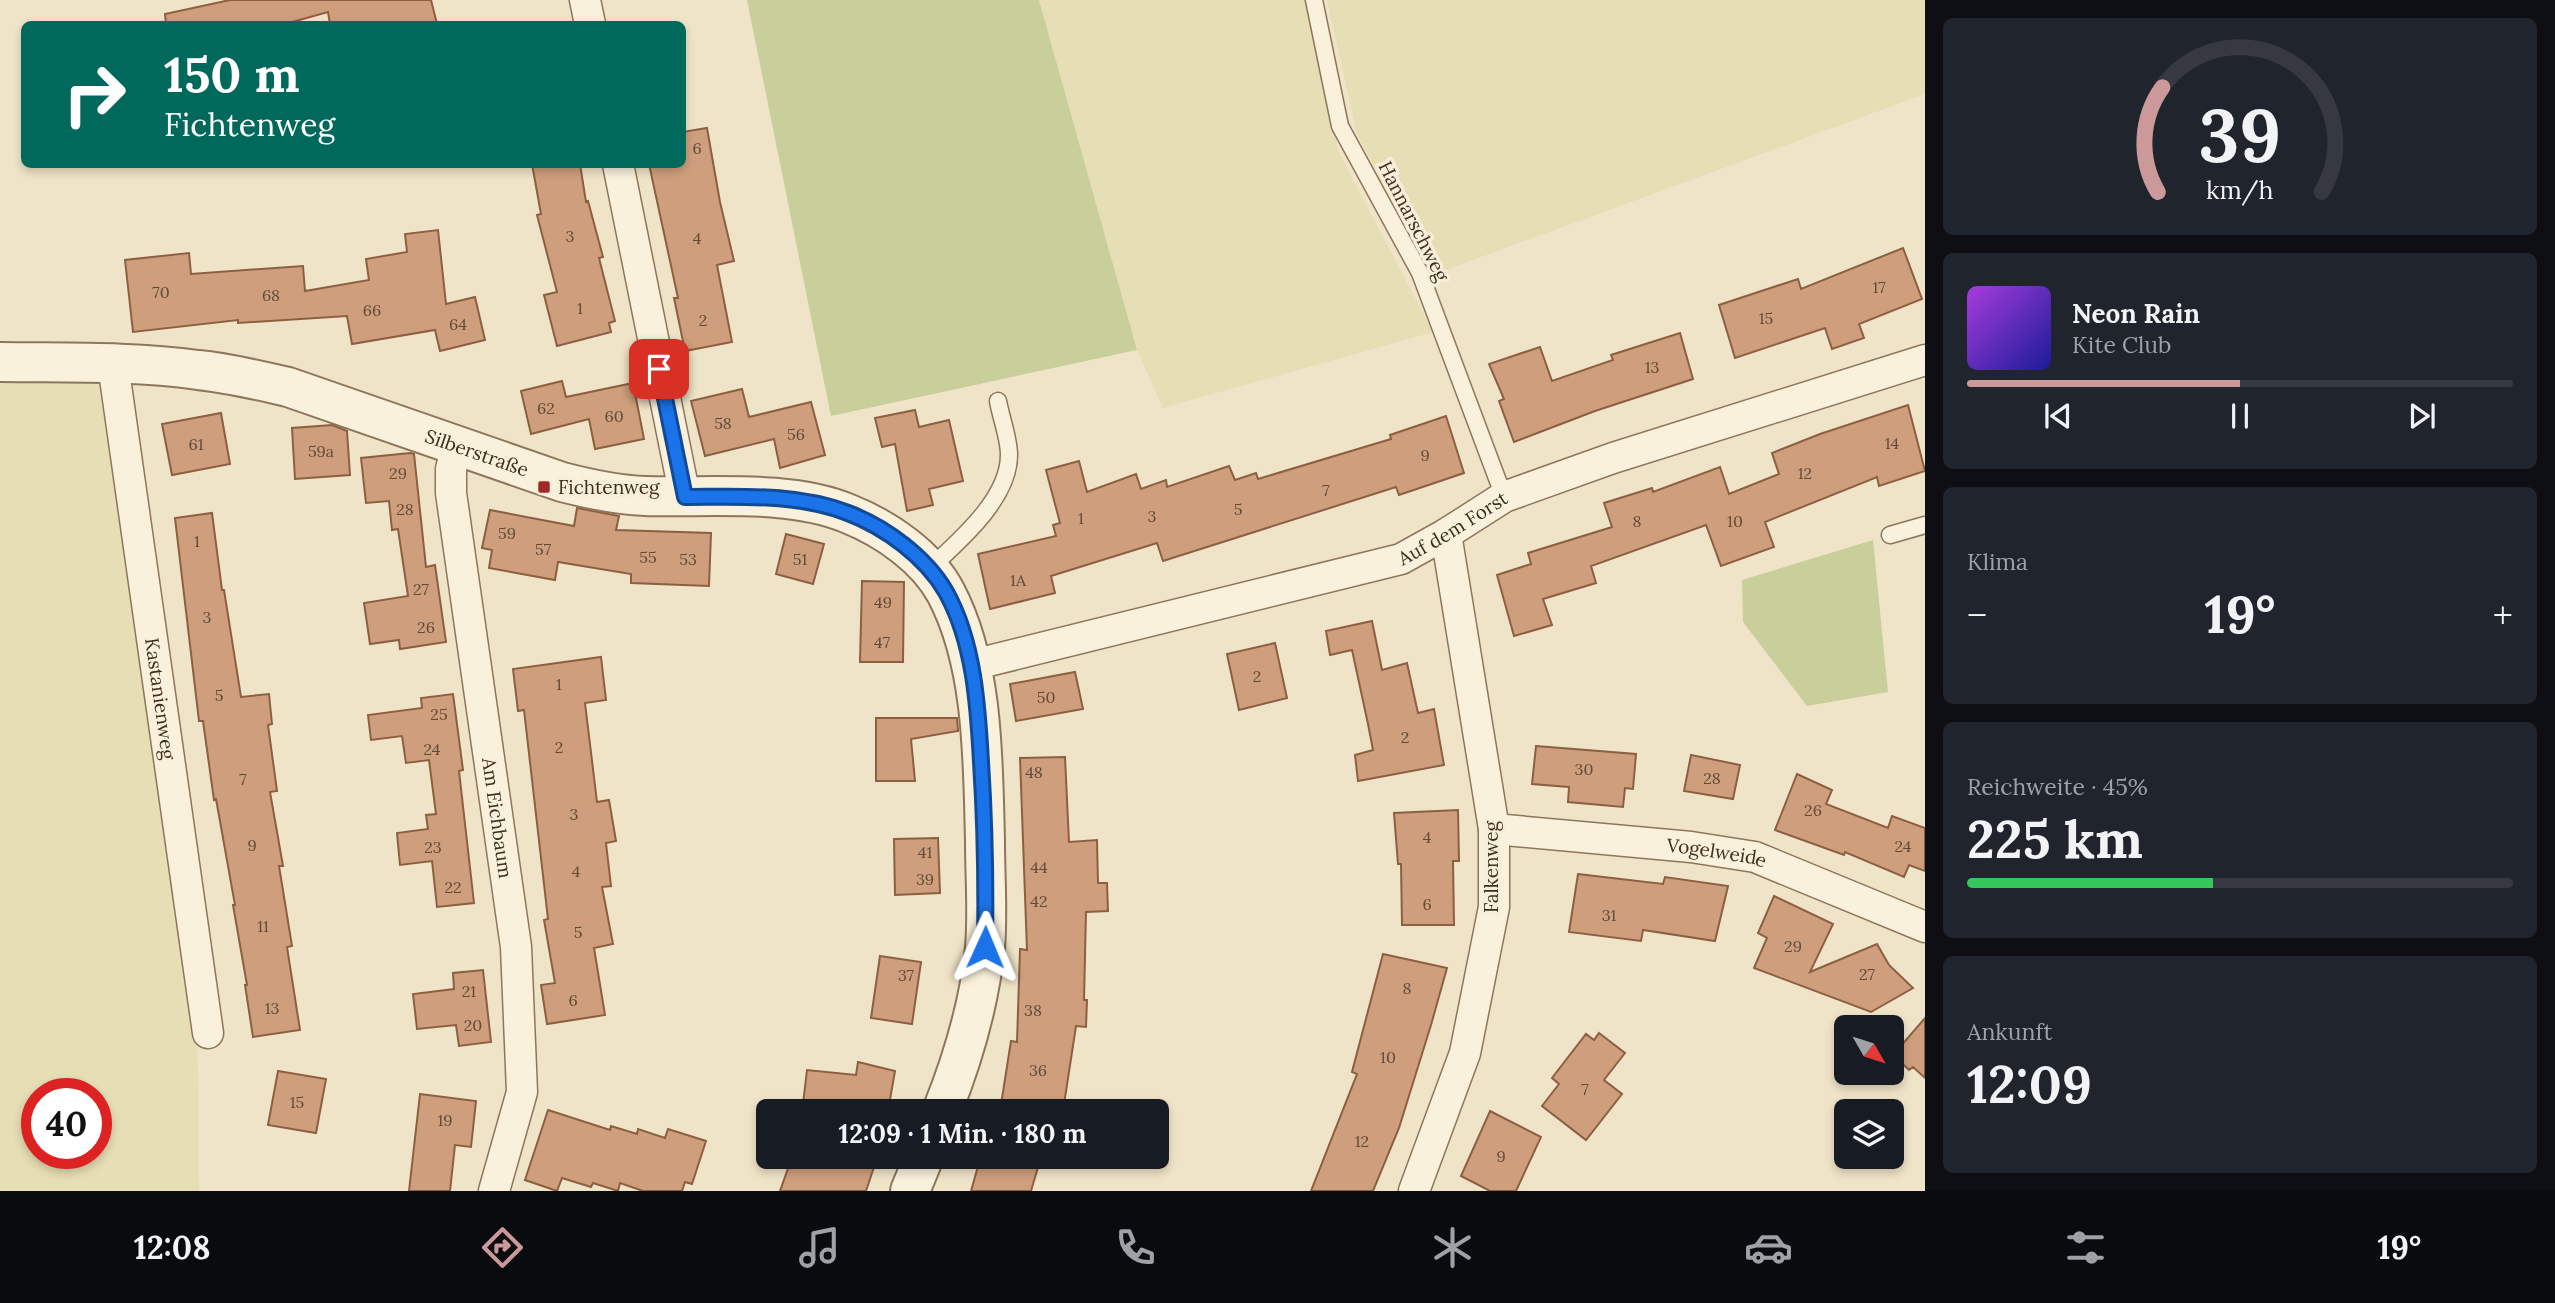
<!DOCTYPE html>
<html lang="de">
<meta charset="utf-8">
<style>
body{margin:0;font-family:Lora,serif;background:#20242c;color:#f1f3f6;height:100vh;display:flex;flex-direction:column;font-size:26px;white-space:nowrap}
*{box-sizing:border-box;margin:0}
p{font-size:23px;color:#9ea1a6}
.icon{flex:none;width:38px;height:38px;fill:none;stroke:currentColor;stroke-width:2;stroke-linecap:round;stroke-linejoin:round}
.map{position:relative;flex:1;overflow:hidden}
.side{display:flex;flex-direction:column;gap:18px;padding:18px;background:#0d0f14;width:630px}
.side>*{flex:none}
.hud{position:absolute;left:21px;top:21px;width:665px;height:147px;border-radius:10px;box-shadow:0 4px 10px #0003;background:#00695c;color:#fff;overflow:hidden}
.needle{width:46px;rotate:129deg}
.fabs{position:absolute;left:1834px;top:1015px;display:grid;gap:14px}
.fabs a{display:grid;place-items:center;width:70px;height:70px;border-radius:10px;background:#171b24;box-shadow:0 4px 10px #0003;font-size:35px}
.speed{position:absolute;left:21px;top:1078px;display:flex;gap:14px;font-size:35px;font-weight:700;text-align:center}
.speed>*{display:grid;place-content:center;width:91px;height:91px;border-radius:50%;background:#171b24;box-shadow:0 4px 10px #0003;line-height:1}
.speed .limit{border:10px solid #d22;background:#fff;color:#111}
.pin{position:absolute;display:grid;place-items:center;width:60px;height:60px;color:#fff;margin:-30px;border-radius:14px;box-shadow:0 4px 10px #0006}
.me{position:absolute;width:77px;margin:-38px;rotate:1deg;stroke-linejoin:round;filter:drop-shadow(0 0 5px #0008)}
.turn{display:flex;align-items:center;gap:24px;height:147px;padding:0 28px;font-size:32px}
.turn .icon{width:91px;height:91px;stroke-width:2.5}
.turn b{display:block;font-size:49px;line-height:60px}
.big{font-size:52px;font-weight:700;line-height:1.1}
.side .card{flex:1;display:flex;flex-direction:column;justify-content:center;gap:10px;min-width:0;padding:0 24px;border-radius:10px;background:#20242c}
.side .dial{align-items:center;gap:0}
.dial svg{height:182px;overflow:visible;fill:none;stroke:#363941;stroke-width:7;stroke-linecap:round;text-anchor:middle}
.dial text{fill:#f1f3f6;stroke:none}
.song{display:flex;align-items:center;gap:21px}
.cover{width:84px;height:84px;border-radius:10px;background:linear-gradient(135deg,hsl(280 70% 55%),hsl(240 70% 35%))}
.played{height:7px;border-radius:4px;background:linear-gradient(90deg,#cc999b 50%,#363941 50%)}
.keys{display:flex;justify-content:space-around;direction:ltr}
.heat{display:flex;justify-content:space-between;align-items:center;font-size:38px;direction:ltr}
.charge{height:10px;border-radius:5px;background:linear-gradient(90deg,#34c759 45%,#363941 0)}
.trip{position:absolute;left:756px;top:1099px;width:413px;height:70px;border-radius:10px;background:#171b24;box-shadow:0 4px 10px #0003;font-weight:700;line-height:70px;text-align:center}
.dock{display:flex;height:112px;justify-content:space-around;align-items:center;background:#090b0e;color:#9ea1a6}
.dock .icon{width:49px;height:49px}
.dock .on{color:#cc999b}
.dock b{font-size:32px;color:#f1f3f6}
main{display:flex;flex:1;min-height:0}
.map>svg:first-child{display:block}
.farmland{fill:#e6deb5;fill-rule:evenodd}
.green{fill:#c9cf9b}
.building{fill:#cf9f7d;stroke:#8d5f41;stroke-width:2}
.lines{fill:none;stroke-linecap:round;stroke-linejoin:round}
.service-casing{stroke:#8d765c;stroke-width:19}
.minor-casing{stroke:#8d765c;stroke-width:33}
.tertiary-casing{stroke:#8d765c;stroke-width:42}
.service{stroke:#faf1dc;stroke-width:16}
.minor{stroke:#faf1dc;stroke-width:30}
.tertiary{stroke:#faf1dc;stroke-width:38}
.route-casing{stroke:#114b97;stroke-width:18}
.route{stroke:#1a73e8;stroke-width:12}
.poi-dot{fill:#9e2a2b;stroke:#f7eed8;stroke-width:2.5}
.labels{text-anchor:middle;dominant-baseline:central;stroke-width:7;stroke-linejoin:round;paint-order:stroke}
.number-label{font-size:16px;fill:#624a37}
.street-label{font-size:19px;fill:#3d2e20;stroke:#f7eed8}
.poi-label{font-size:19px;fill:#3d2e20;stroke:#f7eed8;text-anchor:start}
</style>
<main>
<div class="map">
<svg width="1925" height="1191" viewBox="0 0 1925 1191">
<rect width="100%" height="100%" fill="#f0e4c8"/>
<path class="farmland" d="M 1039,0 L 1305,0 L 1339,153 L 1433,332 L 1163,408 L 1137,350 Z
M 1327,0 L 1925,0 L 1925,94 L 1432,275 L 1357,134 Z
M 0,374 L 102,374 L 198,1060 L 199,1191 L 0,1191 ZM 37,1094 L 96,1094 L 96,1153 L 37,1153 Z"/>
<path class="green" d="M 747,0 L 1039,0 L 1137,350 L 831,416 Z
M 1873,540 L 1888,692 L 1807,706 L 1743,622 L 1742,580 Z"/>
<path class="building" d="M 230,0 L 431,0 L 437,24 L 330,24 L 328,12 L 285,24 L 166,24 L 165,14 Z
M 707,128 L 720,202 L 734,261 L 717,265 L 732,342 L 685,351 L 674,298 L 678,298 L 649,164 L 682,164 L 682,132 Z
M 532,164 L 580,164 L 586,202 L 588,201 L 603,257 L 599,258 L 615,321 L 609,323 L 611,332 L 557,346 L 544,295 L 557,292 L 537,215 L 541,214 Z
M 438,230 L 446,304 L 475,297 L 485,340 L 440,351 L 435,330 L 352,344 L 347,316 L 238,323 L 238,320 L 133,332 L 125,260 L 189,253 L 191,274 L 303,266 L 305,291 L 369,280 L 366,259 L 407,252 L 405,234 Z
M 1903,248 L 1922,299 L 1859,324 L 1864,338 L 1832,349 L 1825,328 L 1735,358 L 1719,305 L 1798,279 L 1801,289 Z
M 1680,333 L 1693,379 L 1595,411 L 1514,442 L 1499,401 L 1504,399 L 1489,364 L 1540,347 L 1552,381 L 1613,360 L 1611,355 Z
M 562,381 L 566,397 L 633,383 L 644,439 L 595,449 L 589,419 L 531,434 L 521,391 Z
M 742,389 L 749,417 L 811,402 L 825,455 L 780,468 L 774,439 L 705,456 L 691,401 Z
M 1908,405 L 1925,471 L 1879,486 L 1877,477 L 1765,522 L 1774,547 L 1721,566 L 1706,525 L 1591,566 L 1596,583 L 1543,599 L 1552,625 L 1514,636 L 1497,575 L 1531,564 L 1528,553 L 1612,527 L 1604,503 L 1652,488 L 1653,492 L 1720,467 L 1729,494 L 1779,474 L 1772,453 L 1820,434 Z
M 915,410 L 919,427 L 949,420 L 963,481 L 929,489 L 933,505 L 907,511 L 895,444 L 882,447 L 875,418 Z
M 221,413 L 230,464 L 172,475 L 162,424 Z
M 1446,416 L 1464,473 L 1399,495 L 1396,487 L 1163,561 L 1157,543 L 1051,576 L 1055,593 L 990,609 L 978,554 L 1056,536 L 1053,525 L 1060,523 L 1046,470 L 1079,461 L 1087,492 L 1136,474 L 1141,489 L 1166,480 L 1167,487 L 1229,466 L 1235,480 L 1256,473 L 1258,479 L 1391,439 L 1390,435 Z
M 332,425 L 347,431 L 350,475 L 295,479 L 292,428 Z
M 410,453 L 414,454 L 426,567 L 435,565 L 446,642 L 400,649 L 399,640 L 370,644 L 364,603 L 408,596 L 398,529 L 392,530 L 389,501 L 366,503 L 361,458 Z
M 577,508 L 619,516 L 616,530 L 711,533 L 709,586 L 631,583 L 631,574 L 558,562 L 555,580 L 489,568 L 492,550 L 482,548 L 490,510 L 574,526 Z
M 212,513 L 222,590 L 224,590 L 241,697 L 269,694 L 272,724 L 268,725 L 277,791 L 270,792 L 283,866 L 279,866 L 292,946 L 287,947 L 300,1030 L 253,1037 L 245,985 L 247,985 L 233,905 L 235,905 L 216,799 L 214,800 L 203,721 L 199,721 L 175,518 Z
M 786,534 L 824,544 L 813,584 L 776,574 Z
M 862,581 L 904,582 L 903,662 L 860,662 Z
M 1372,621 L 1382,670 L 1407,663 L 1418,713 L 1434,709 L 1444,765 L 1358,781 L 1355,755 L 1373,750 L 1368,724 L 1352,650 L 1330,655 L 1326,631 Z
M 1275,643 L 1287,698 L 1239,710 L 1227,654 Z
M 601,657 L 606,700 L 585,703 L 597,802 L 609,800 L 616,841 L 606,843 L 611,886 L 602,887 L 613,944 L 594,948 L 605,1015 L 547,1024 L 541,985 L 555,983 L 544,920 L 548,919 L 524,710 L 518,711 L 513,669 Z
M 1075,672 L 1083,709 L 1016,721 L 1010,684 Z
M 453,694 L 463,770 L 459,771 L 474,903 L 437,907 L 432,861 L 400,865 L 397,833 L 428,829 L 426,815 L 436,814 L 429,760 L 406,763 L 402,736 L 371,740 L 368,715 L 422,708 L 421,698 Z
M 876,718 L 957,718 L 958,731 L 911,739 L 915,781 L 876,781 Z
M 1536,746 L 1636,754 L 1633,789 L 1625,788 L 1623,807 L 1568,802 L 1569,787 L 1532,784 Z
M 1691,755 L 1740,765 L 1733,799 L 1684,791 Z
M 1065,757 L 1069,842 L 1097,840 L 1098,883 L 1107,883 L 1108,911 L 1086,912 L 1084,1000 L 1087,1000 L 1086,1027 L 1076,1026 L 1063,1111 L 1000,1111 L 1011,1041 L 1017,1042 L 1020,949 L 1027,950 L 1020,758 Z
M 1797,774 L 1832,790 L 1826,804 L 1888,828 L 1892,816 L 1925,828 L 1925,871 L 1909,865 L 1904,877 L 1845,852 L 1844,855 L 1775,830 Z
M 1458,810 L 1459,861 L 1453,861 L 1454,925 L 1402,925 L 1401,864 L 1398,864 L 1394,813 Z
M 938,838 L 940,893 L 895,895 L 894,839 Z
M 1578,874 L 1663,884 L 1665,877 L 1728,886 L 1715,941 L 1643,930 L 1641,941 L 1569,932 Z
M 1774,896 L 1833,924 L 1810,972 L 1877,944 L 1889,965 L 1913,988 L 1871,1012 L 1754,968 L 1767,938 L 1758,933 Z
M 1383,954 L 1447,968 L 1431,1025 L 1399,1128 L 1373,1191 L 1311,1191 L 1357,1074 L 1352,1072 Z
M 880,956 L 921,962 L 912,1024 L 871,1018 Z
M 483,970 L 491,1042 L 459,1046 L 456,1025 L 417,1029 L 413,994 L 454,989 L 453,973 Z
M 1925,1018 L 1925,1078 L 1913,1067 L 1909,1070 L 1893,1055 Z
M 1599,1033 L 1625,1053 L 1604,1080 L 1622,1094 L 1586,1140 L 1542,1106 L 1559,1084 L 1552,1078 L 1586,1034 L 1594,1040 Z
M 858,1062 L 895,1071 L 888,1111 L 864,1111 L 849,1107 L 803,1104 L 807,1070 L 856,1075 Z
M 278,1071 L 326,1079 L 316,1133 L 268,1125 Z
M 420,1094 L 476,1101 L 471,1147 L 455,1145 L 450,1191 L 409,1191 Z
M 548,1110 L 610,1130 L 611,1126 L 637,1134 L 638,1129 L 665,1138 L 668,1129 L 706,1141 L 692,1184 L 685,1182 L 682,1191 L 643,1191 L 620,1183 L 618,1191 L 593,1183 L 591,1187 L 562,1178 L 557,1191 L 525,1180 Z
M 1490,1111 L 1541,1137 L 1516,1191 L 1490,1191 L 1461,1176 Z
M 792,1157 L 844,1157 L 874,1167 L 866,1191 L 780,1191 Z
M 986,1157 L 1041,1157 L 1031,1191 L 971,1191 L 980,1159 L 985,1161 Z"/>
<g class="lines">
<defs>
<path id="service" d="M 1314,0 L 1340,126 L 1420,273 L 1504,497
M 1890,535 L 1925,525
M 929,569 C 959,541 1009,499 1009,455 C 1009,438 1001,418 998,401"/>
<g id="minor">
<path d="M 585,0 L 590,24"/>
<path d="M 618,164 L 685,497"/>
<path id="s1" d="M 113,364 L 208,1033"/>
<path id="s2" d="M 457,444 L 451,469 L 451,493 L 516,947 L 522,1092 L 494,1191"/>
<path id="s3" d="M 972,665 L 1401,559 L 1446,534 L 1504,497 L 1613,458 L 1925,360"/>
<path id="s4" d="M 1494,829 L 1691,847 L 1755,857 L 1925,927"/>
<path d="M 1414,1191 L 1465,1053 L 1494,907 L 1494,829 L 1446,534"/>
</g>
<g id="tertiary">
<path id="s5" d="M 0,362 C 66,363 133,361 198,370 C 229,373 258,380 288,387 L 562,482 C 589,489 616,495 645,496 C 709,498 790,489 849,514 C 886,529 927,557 946,593 C 984,665 983,762 985,842 C 985,877 988,913 985,948 C 979,1004 963,1059 942,1111"/>
<path d="M 910,1191 L 924,1157"/>
</g>
</defs>
<use href="#service" class="service-casing"/>
<use href="#minor" class="minor-casing"/>
<use href="#tertiary" class="tertiary-casing"/>
<use href="#service" class="service"/>
<use href="#minor" class="minor"/>
<use href="#tertiary" class="tertiary"/>
</g>
<g class="lines">
<defs>
<path id="route" d="M 659,369 L 685,497 C 738,497 797,493 848,513 C 885,527 926,557 946,592 C 974,642 978,706 981,762 C 985,824 986,886 985,947"/>
</defs>
<use href="#route" class="route-casing"/>
<use href="#route" class="route"/>
</g>
<rect class="poi-dot" x="537" y="480" width="14" height="14" rx="3.5"/>
<g class="labels">
<g class="number-label">
<text x="697" y="148">6</text>
<text x="570" y="236">3</text>
<text x="697" y="238">4</text>
<text x="1879" y="287">17</text>
<text x="161" y="292">70</text>
<text x="271" y="295">68</text>
<text x="580" y="308">1</text>
<text x="372" y="310">66</text>
<text x="1766" y="318">15</text>
<text x="703" y="320">2</text>
<text x="458" y="324">64</text>
<text x="1652" y="367">13</text>
<text x="546" y="408">62</text>
<text x="614" y="416">60</text>
<text x="723" y="423">58</text>
<text x="796" y="434">56</text>
<text x="1892" y="443">14</text>
<text x="196" y="444">61</text>
<text x="321" y="451">59a</text>
<text x="1425" y="455">9</text>
<text x="398" y="473">29</text>
<text x="1805" y="473">12</text>
<text x="1326" y="490">7</text>
<text x="405" y="509">28</text>
<text x="1238" y="509">5</text>
<text x="1152" y="516">3</text>
<text x="1081" y="518">1</text>
<text x="1637" y="521">8</text>
<text x="1735" y="521">10</text>
<text x="507" y="533">59</text>
<text x="197" y="541">1</text>
<text x="543" y="549">57</text>
<text x="648" y="557">55</text>
<text x="688" y="559">53</text>
<text x="800" y="559">51</text>
<text x="1018" y="580">1A</text>
<text x="421" y="589">27</text>
<text x="883" y="602">49</text>
<text x="207" y="617">3</text>
<text x="426" y="627">26</text>
<text x="882" y="642">47</text>
<text x="1257" y="676">2</text>
<text x="559" y="684">1</text>
<text x="219" y="695">5</text>
<text x="1046" y="697">50</text>
<text x="439" y="714">25</text>
<text x="1405" y="737">2</text>
<text x="559" y="747">2</text>
<text x="432" y="749">24</text>
<text x="1584" y="769">30</text>
<text x="1034" y="772">48</text>
<text x="1712" y="778">28</text>
<text x="243" y="779">7</text>
<text x="1813" y="810">26</text>
<text x="574" y="814">3</text>
<text x="1427" y="837">4</text>
<text x="252" y="845">9</text>
<text x="1903" y="846">24</text>
<text x="433" y="847">23</text>
<text x="925" y="852">41</text>
<text x="1039" y="867">44</text>
<text x="576" y="871">4</text>
<text x="925" y="879">39</text>
<text x="453" y="887">22</text>
<text x="1039" y="901">42</text>
<text x="1427" y="904">6</text>
<text x="1609" y="915">31</text>
<text x="263" y="926">11</text>
<text x="578" y="932">5</text>
<text x="1793" y="946">29</text>
<text x="1867" y="974">27</text>
<text x="906" y="975">37</text>
<text x="1407" y="988">8</text>
<text x="469" y="991">21</text>
<text x="573" y="1000">6</text>
<text x="272" y="1008">13</text>
<text x="1033" y="1010">38</text>
<text x="473" y="1025">20</text>
<text x="1388" y="1057">10</text>
<text x="1038" y="1070">36</text>
<text x="1585" y="1089">7</text>
<text x="297" y="1102">15</text>
<text x="445" y="1120">19</text>
<text x="1362" y="1141">12</text>
<text x="1501" y="1156">9</text>
</g>
<g class="street-label">
<text transform="translate(1414 221) rotate(63)">Hannarschweg</text>
<text stroke="none"><textPath href="#s5" startOffset="490">Silberstraße</textPath></text>
<text stroke="none"><textPath href="#s3" startOffset="502">Auf dem Forst</textPath></text>
<text stroke="none"><textPath href="#s1" startOffset="338">Kastanienweg</textPath></text>
<text stroke="none"><textPath href="#s2" startOffset="378">Am Eichbaum</textPath></text>
<text stroke="none"><textPath href="#s4" startOffset="224">Vogelweide</textPath></text>
<text transform="translate(1491 867) rotate(-90)">Falkenweg</text>
</g>
<g class="poi-label">
<text x="558" y="487">Fichtenweg</text>
</g>
</g>
</svg>
<div class="fabs">
<a><svg class="needle" viewBox="-14 -14 28 28"><path d="M0-13l5 13h-10z" fill="#e53935"/><path d="M0 13l5-13h-10z" fill="#9ea1a6"/></svg></a>
<a><svg class="icon" aria-label="layers" viewBox="0 0 24 24"><path d="M12 4l9 5-9 5-9-5zM3 14l9 5 9-5"/></svg></a>
</div>
<div class="speed"><div class="limit">40</div></div>
<div class="pin" style="left:659px;top:369px;background:#d93025"><svg class="icon" aria-label="arrive" viewBox="0 0 24 24"><path d="M6 21V4h12l-3 4 3 4H6"/></svg></div>
<svg class="me" style="left:985px;top:947px" viewBox="-20 -20 40 40"><path d="M0-17L14 15 0 8-14 15z" fill="#1a73e8" stroke="#fff" stroke-width="4"/></svg>
<div class="trip">12:09 · 1 Min. · 180 m</div>
<div class="hud">
<div class="turn"><svg class="icon" aria-label="right" viewBox="0 0 24 24"><path d="M7 20v-9h11M14 6l5 5-5 5"/></svg><div><b>150 m</b>Fichtenweg</div></div>
</div>
</div>
<section class="side">
<div class="card dial"><svg viewBox="0 0 100 80">
<path d="M14 69A42 42 0 1 1 86 69"/>
<path d="M14 69A42 42 0 0 1 16 23" stroke="#cc999b"/>
<text x="50" y="56" font-size="32" font-weight="700">39</text>
<text x="50" y="72" font-size="11">km/h</text>
</svg></div>
<div class="card">
<div class="song"><i class="cover"></i><div><b>Neon Rain</b><p>Kite Club</p></div></div>
<div class="played"></div>
<div class="keys"><svg class="icon" aria-label="previous" viewBox="0 0 24 24"><path d="M18 5L8 12l10 7zM5 5v14"/></svg><svg class="icon" aria-label="pause" viewBox="0 0 24 24"><path d="M8 5v14M16 5v14"/></svg><svg class="icon" aria-label="next" viewBox="0 0 24 24"><path d="M6 5l10 7-10 7zM19 5v14"/></svg></div>
</div>
<div class="card"><p>Klima</p>
<div class="heat"><a>−</a><b class="big">19°</b><a>+</a></div>
</div>
<div class="card"><p>Reichweite · 45%</p><b class="big">225 km</b><div class="charge"></div></div>
<div class="card"><p>Ankunft</p><b class="big">12:09</b></div>
</section>
</main>
<nav class="dock">
<b>12:08</b>
<svg class="icon on" aria-label="directions" viewBox="0 0 24 24"><path d="M12 3l9 9-9 9-9-9zM9 14v-3h6M13 9l2 2-2 2"/></svg>
<svg class="icon" aria-label="music" viewBox="0 0 24 24"><path d="M9 18V5l10-2v13"/><circle cx="6" cy="18" r="3"/><circle cx="16" cy="16" r="3"/></svg>
<svg class="icon" aria-label="phone" viewBox="0 0 24 24"><path d="M5 4h4l2 5-3 2q2 4 5 5l2-3 5 2v4C11 20 4 13 5 4z"/></svg>
<svg class="icon" aria-label="climate" viewBox="0 0 24 24"><path d="M12 3v18M4 7l16 10M4 17L20 7"/></svg>
<svg class="icon" aria-label="car" viewBox="0 0 24 24"><path d="M5 17H2v-5l4-1 3-4h7l3 4 3 1v5h-3M9 17h6M6 11h13"/><circle cx="7" cy="17" r="2"/><circle cx="17" cy="17" r="2"/></svg>
<svg class="icon" aria-label="filters" viewBox="0 0 24 24"><path d="M4 7h16M4 17h16"/><circle cx="9" cy="7" r="2"/><circle cx="15" cy="17" r="2"/></svg>
<b>19°</b>
</nav>
